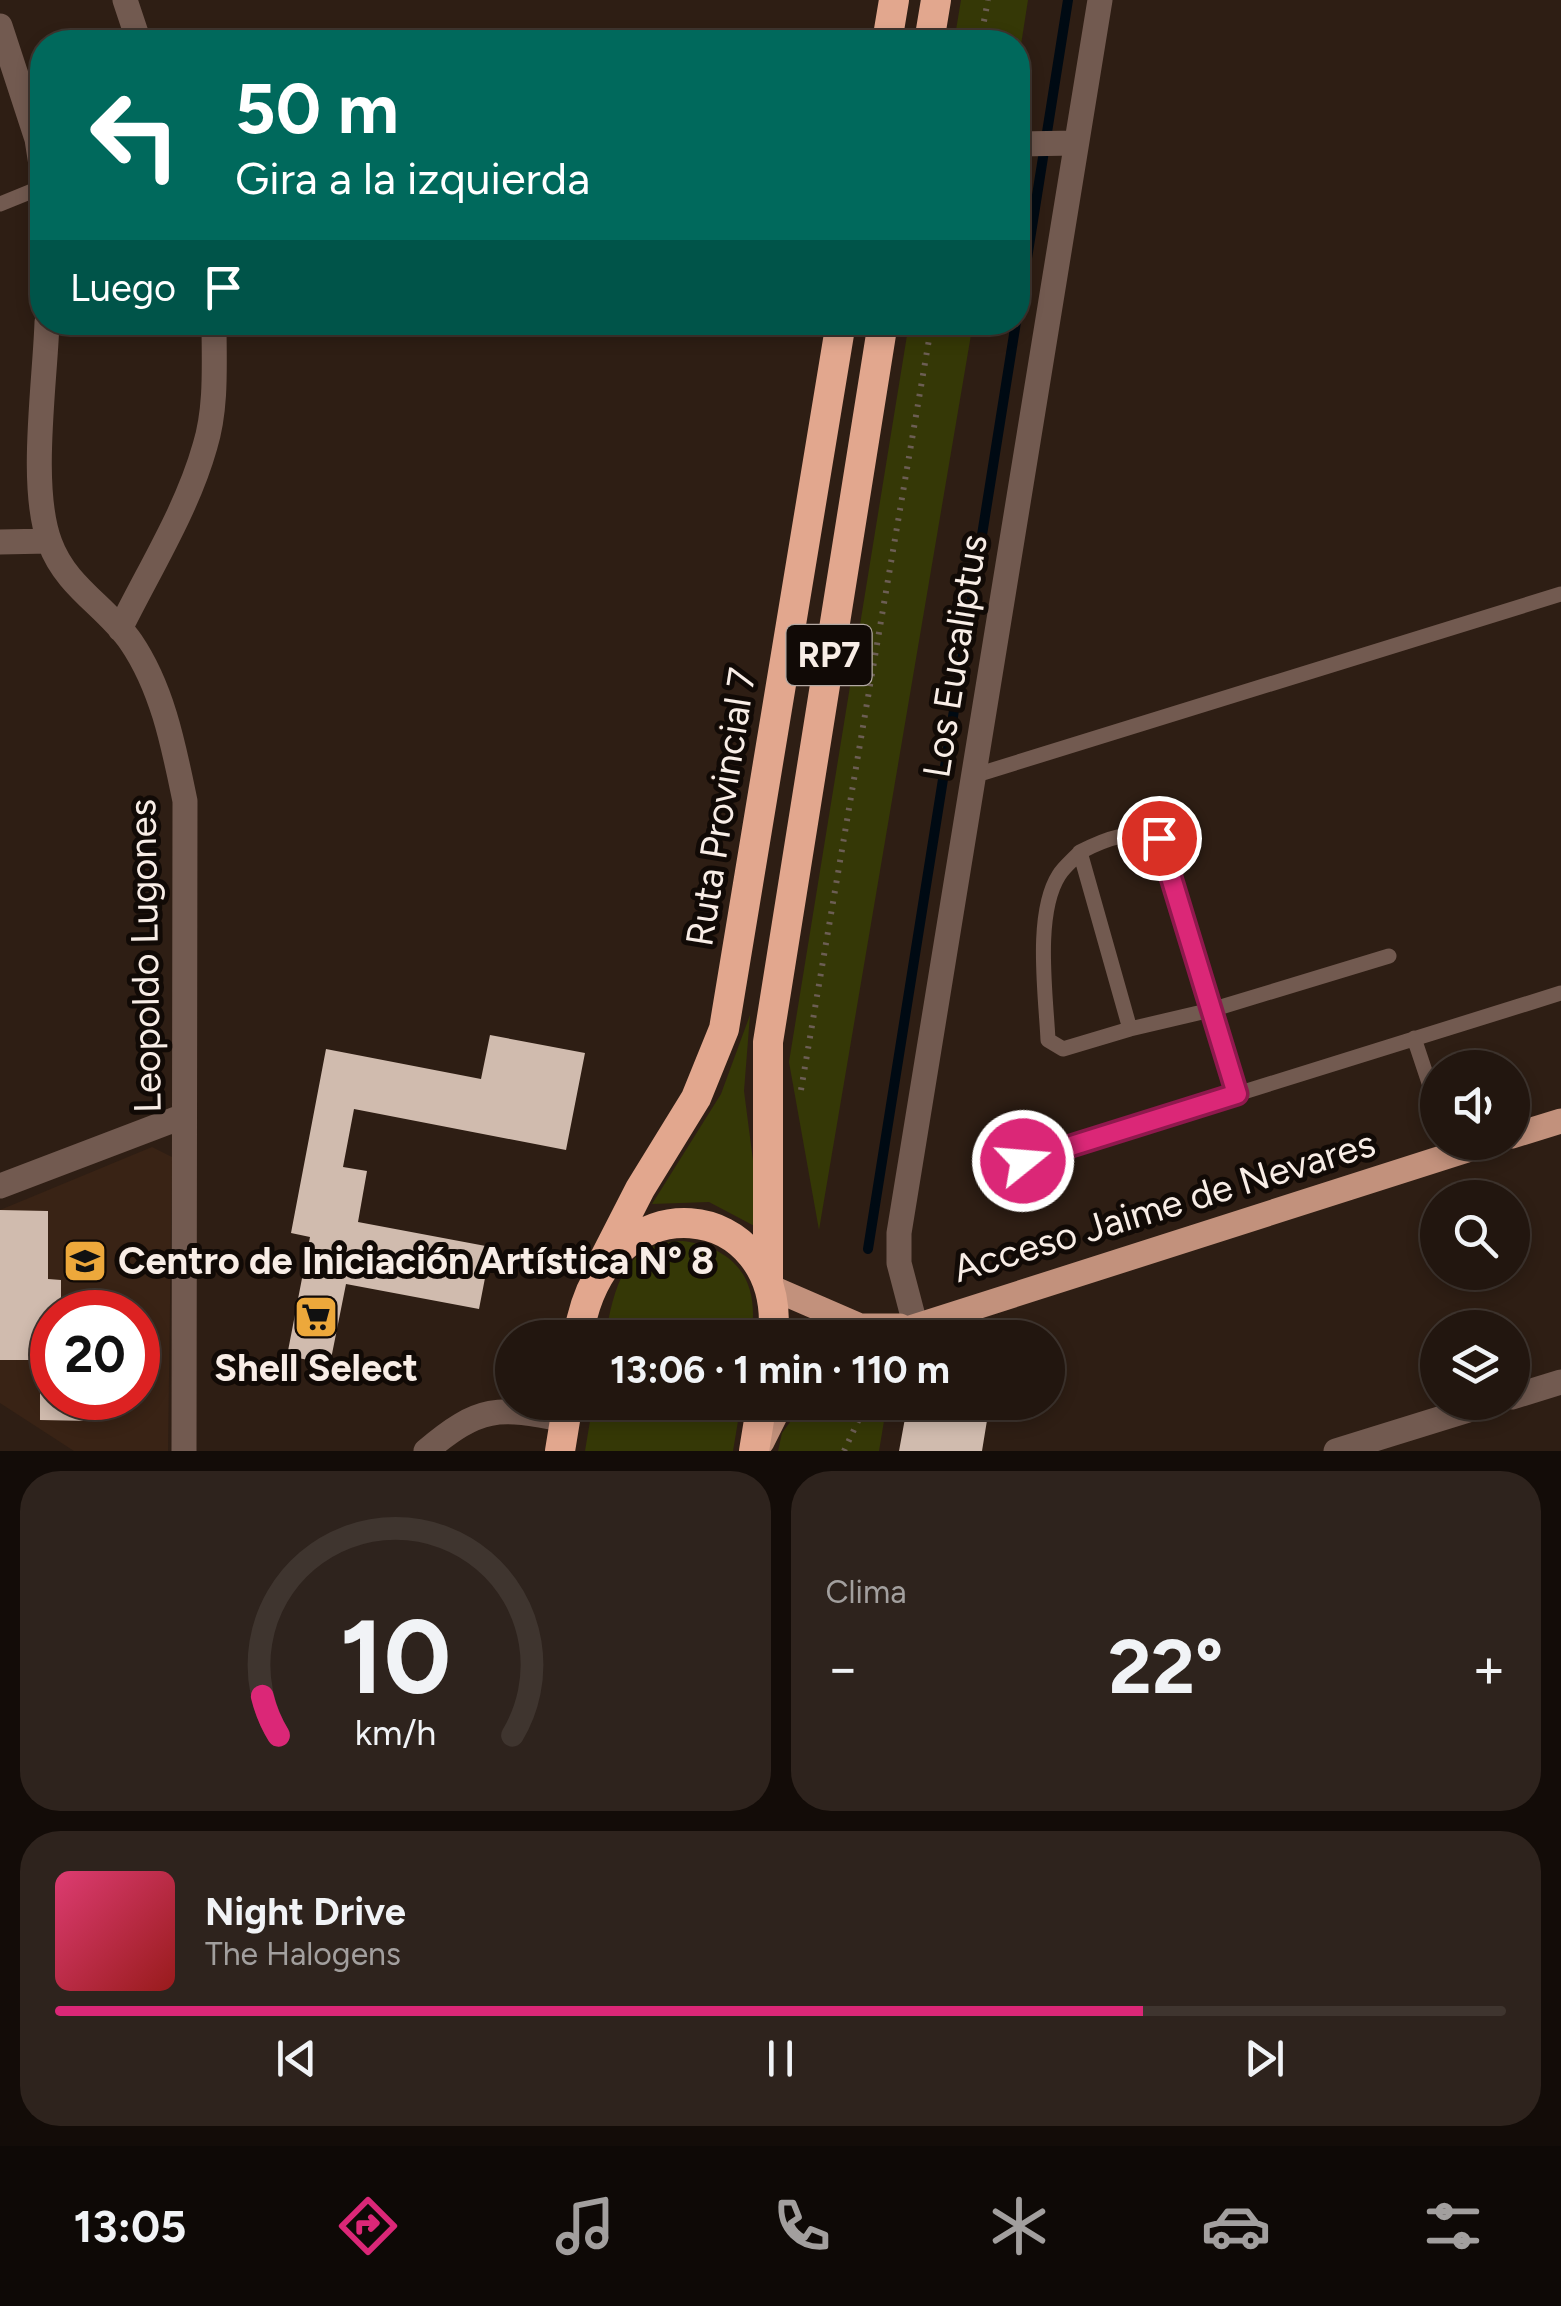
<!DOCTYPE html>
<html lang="es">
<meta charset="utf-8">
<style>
body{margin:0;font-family:Figtree,sans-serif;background:#2e231d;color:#f1f3f6;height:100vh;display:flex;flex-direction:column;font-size:38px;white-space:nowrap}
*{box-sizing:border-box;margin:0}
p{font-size:32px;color:#a29f9e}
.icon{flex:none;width:55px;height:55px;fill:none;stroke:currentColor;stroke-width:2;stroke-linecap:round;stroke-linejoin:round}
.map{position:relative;height:1451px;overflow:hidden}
.drawer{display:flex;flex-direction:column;gap:20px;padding:20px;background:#130c08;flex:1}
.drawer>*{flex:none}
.banner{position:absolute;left:30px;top:30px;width:1000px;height:305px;border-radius:40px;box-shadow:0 5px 15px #0003,0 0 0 2px #3f352f;background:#00695c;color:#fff;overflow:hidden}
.buttons{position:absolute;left:1420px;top:1050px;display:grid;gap:20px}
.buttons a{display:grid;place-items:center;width:110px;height:110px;border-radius:50%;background:#22160f;box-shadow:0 5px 15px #0003,0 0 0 2px #3f352f;font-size:50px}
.speed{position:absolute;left:30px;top:1290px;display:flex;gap:20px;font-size:50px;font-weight:700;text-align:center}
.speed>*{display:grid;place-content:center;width:130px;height:130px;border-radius:50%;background:#22160f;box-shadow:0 5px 15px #0003,0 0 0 2px #3f352f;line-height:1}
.speed .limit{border:15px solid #d22;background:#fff;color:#111}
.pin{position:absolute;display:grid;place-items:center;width:85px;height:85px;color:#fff;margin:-42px;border:5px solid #fff;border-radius:50%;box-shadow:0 2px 10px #0007}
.me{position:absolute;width:110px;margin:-55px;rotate:73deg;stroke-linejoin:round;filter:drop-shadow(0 0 8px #0008)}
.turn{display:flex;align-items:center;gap:35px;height:210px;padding:0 40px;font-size:45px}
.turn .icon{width:130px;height:130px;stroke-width:2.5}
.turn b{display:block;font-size:70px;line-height:85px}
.then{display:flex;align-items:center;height:95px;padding:0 40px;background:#0003;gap:20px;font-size:38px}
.big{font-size:75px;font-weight:700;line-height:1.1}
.drawer .tile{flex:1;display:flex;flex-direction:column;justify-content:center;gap:15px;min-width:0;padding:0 35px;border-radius:40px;background:#2e231d}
.drawer .dial{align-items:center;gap:0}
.dial svg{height:260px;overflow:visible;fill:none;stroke:#3f352f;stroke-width:7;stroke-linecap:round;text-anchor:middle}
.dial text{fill:#f1f3f6;stroke:none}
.song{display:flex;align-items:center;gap:30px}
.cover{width:120px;height:120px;border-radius:15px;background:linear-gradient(135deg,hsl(340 70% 55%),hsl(0 70% 35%))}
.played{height:10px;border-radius:5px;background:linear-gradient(90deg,#db2777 75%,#3f352f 75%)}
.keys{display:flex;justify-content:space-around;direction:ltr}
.heat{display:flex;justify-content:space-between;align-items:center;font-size:55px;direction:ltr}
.drawer .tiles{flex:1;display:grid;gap:20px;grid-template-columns:1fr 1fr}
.tile:last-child{grid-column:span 2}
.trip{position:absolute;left:495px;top:1320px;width:570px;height:100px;border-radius:50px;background:#22160f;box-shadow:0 5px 15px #0003,0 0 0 2px #3f352f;font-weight:700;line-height:100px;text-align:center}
.dock{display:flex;height:160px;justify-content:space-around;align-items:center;background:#0e0906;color:#a29f9e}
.dock .icon{width:70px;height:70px}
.dock .current{color:#db2777}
.dock b{font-size:45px;color:#f1f3f6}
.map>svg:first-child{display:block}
.built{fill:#392315;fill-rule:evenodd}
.green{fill:#353806}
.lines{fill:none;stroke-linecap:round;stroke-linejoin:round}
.stream{stroke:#000a13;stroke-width:10}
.building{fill:#d0bbae}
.path{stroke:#6c5e54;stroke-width:6;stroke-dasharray:2.5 8;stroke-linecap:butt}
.lane{stroke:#725a50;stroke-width:15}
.street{stroke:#725a50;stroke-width:25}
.primary{stroke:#c2917c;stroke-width:25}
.highway{stroke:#e2a78e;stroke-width:30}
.route-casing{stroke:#8e194d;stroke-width:25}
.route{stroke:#db2777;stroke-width:18}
.labels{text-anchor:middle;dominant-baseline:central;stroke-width:10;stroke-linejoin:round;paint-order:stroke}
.shield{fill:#110a06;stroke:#b3a9a3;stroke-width:2.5}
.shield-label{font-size:35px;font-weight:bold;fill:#f8ede6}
.street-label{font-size:38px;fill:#f8ede6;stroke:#110a06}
.poi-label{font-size:38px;font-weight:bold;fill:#f8ede6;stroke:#110a06;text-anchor:start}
</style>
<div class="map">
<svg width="1561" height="1451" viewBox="0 0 1561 1451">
<rect width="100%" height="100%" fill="#2e1e14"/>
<path class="built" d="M 152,1147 L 172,1157 L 168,1451 L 74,1451 L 0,1403 L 0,1210 ZM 52,1312 L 138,1312 L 138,1398 L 52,1398 Z"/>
<path class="green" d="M 961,0 L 1028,0 L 1018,64 L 1018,42 L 954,42 Z
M 909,323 L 973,323 L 819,1230 L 789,1062 Z
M 750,1015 L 744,1091 L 762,1230 L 709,1202 L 652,1204 L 721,1094 Z
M 683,1241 C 739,1249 760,1283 751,1337 L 605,1338 C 614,1288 623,1242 683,1241 Z
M 593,1403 L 741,1403 L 733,1451 L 585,1451 Z
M 804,1403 L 887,1403 L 879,1451 L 778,1451 L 782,1433 Z"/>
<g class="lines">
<path class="stream" d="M 1018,315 L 1068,0
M 868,1249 L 1016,322"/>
</g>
<path class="building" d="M 490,1035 L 585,1053 L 566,1150 L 354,1109 L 343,1167 L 367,1171 L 358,1222 L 491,1247 L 479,1309 L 346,1284 L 330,1364 L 287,1356 L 310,1237 L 291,1233 L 326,1049 L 481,1079 Z
M 0,1210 L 48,1211 L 48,1279 L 61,1280 L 61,1312 L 52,1312 L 52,1398 L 91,1398 L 91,1421 L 40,1420 L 40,1360 L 0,1360 Z
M 908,1402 L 990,1402 L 982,1451 L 899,1451 Z"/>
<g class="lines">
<path class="path" d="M 980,42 L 988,0
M 801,1090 L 932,322
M 844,1451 L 867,1402"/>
<path class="lane" d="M 0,204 L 42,187
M 973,776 L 1561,594
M 1080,852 C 1074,859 1064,867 1059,875 C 1034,914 1046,996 1048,1040 L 1063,1049 L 1130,1029
M 1414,1038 L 1438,1110
M 1237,1094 L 1159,838 C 1129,830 1107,838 1080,852 L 1130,1029 L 1211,1010 L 1389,956
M 987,1172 L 1561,993"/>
<path class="street" d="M 125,0 L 139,42
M 0,26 L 37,139 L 42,171
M 1018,144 L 1076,143
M 47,322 C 45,384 29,488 50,543 C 66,587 106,606 131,642 C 163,689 174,748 185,801 L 184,1451
M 0,542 L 49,541
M 120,629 C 149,570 187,510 205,446 C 217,407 214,363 214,322
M 0,1186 L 184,1116
M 915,1324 L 899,1263 L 899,1233 L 1100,0
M 1512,1397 L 1561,1382
M 426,1451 C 479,1406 498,1406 565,1420
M 1336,1451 L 1494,1402"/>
<path class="primary" d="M 1512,1136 L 1561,1121
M 770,1287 L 860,1326 L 900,1326
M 879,1338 L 1492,1142
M 762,1442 L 782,1402"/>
<path class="highway" d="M 887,42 L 894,0
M 929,42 L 936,0
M 596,1275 L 640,1189 L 696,1098 L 724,1029 L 841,322
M 768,1280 L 768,1042 L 883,322
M 578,1338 C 603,1172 788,1198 773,1338
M 560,1451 L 568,1402
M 754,1451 L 762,1402"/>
</g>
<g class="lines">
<defs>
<path id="route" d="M 1023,1161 L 1237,1094 L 1159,838"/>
</defs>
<use href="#route" class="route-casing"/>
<use href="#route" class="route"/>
</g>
<defs>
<symbol id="school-square" viewBox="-11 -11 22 22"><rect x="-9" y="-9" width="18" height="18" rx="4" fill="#eda83b" stroke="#110a06"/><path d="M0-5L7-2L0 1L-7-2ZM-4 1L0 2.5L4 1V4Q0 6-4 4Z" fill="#111"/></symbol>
<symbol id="supermarket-square" viewBox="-11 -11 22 22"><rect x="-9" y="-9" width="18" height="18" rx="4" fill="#eda83b" stroke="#110a06"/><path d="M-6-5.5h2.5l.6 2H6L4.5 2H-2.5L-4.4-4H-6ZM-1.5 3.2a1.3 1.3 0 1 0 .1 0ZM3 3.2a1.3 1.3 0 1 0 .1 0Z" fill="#111"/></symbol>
</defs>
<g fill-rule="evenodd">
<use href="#school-square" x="60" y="1236" width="50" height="50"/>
<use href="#supermarket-square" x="291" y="1292" width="50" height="50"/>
</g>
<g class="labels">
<rect class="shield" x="786.5" y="625" width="85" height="60" rx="8"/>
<g class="shield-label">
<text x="829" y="655">RP7</text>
</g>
<g class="street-label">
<text transform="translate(955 656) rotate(-81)">Los Eucaliptus</text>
<text transform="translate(721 807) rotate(-81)">Ruta Provincial 7</text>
<text transform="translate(145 956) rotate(-91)">Leopoldo Lugones</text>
<text transform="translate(1164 1206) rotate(-17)">Acceso Jaime de Nevares</text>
</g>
<g class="poi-label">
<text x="118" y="1261">Centro de Iniciación Artística N° 8</text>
<text x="316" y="1368" text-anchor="middle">Shell Select</text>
</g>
</g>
</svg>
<div class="buttons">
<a><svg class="icon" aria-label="sound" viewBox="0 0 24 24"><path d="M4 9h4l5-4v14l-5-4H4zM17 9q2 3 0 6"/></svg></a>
<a><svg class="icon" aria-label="search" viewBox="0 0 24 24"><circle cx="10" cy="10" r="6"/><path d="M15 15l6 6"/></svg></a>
<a><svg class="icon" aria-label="layers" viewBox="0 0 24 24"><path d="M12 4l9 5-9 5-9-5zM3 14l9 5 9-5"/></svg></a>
</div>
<div class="speed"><div class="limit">20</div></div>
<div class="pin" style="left:1159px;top:838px;background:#d93025"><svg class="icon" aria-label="arrive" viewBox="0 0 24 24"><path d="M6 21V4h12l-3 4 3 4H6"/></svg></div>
<svg class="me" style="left:1023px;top:1161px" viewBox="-20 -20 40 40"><circle r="17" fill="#db2777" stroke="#fff" stroke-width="3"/><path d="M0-11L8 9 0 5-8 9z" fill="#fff"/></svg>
<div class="trip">13:06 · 1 min · 110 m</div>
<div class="banner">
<div class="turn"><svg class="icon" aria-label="left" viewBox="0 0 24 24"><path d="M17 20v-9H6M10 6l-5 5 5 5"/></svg><div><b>50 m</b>Gira a la izquierda</div></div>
<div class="then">Luego<svg class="icon" aria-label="arrive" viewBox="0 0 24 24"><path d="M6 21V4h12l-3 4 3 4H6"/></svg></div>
</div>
</div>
<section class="drawer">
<div class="tiles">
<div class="tile dial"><svg viewBox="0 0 100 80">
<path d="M14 69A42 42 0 1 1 86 69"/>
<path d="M14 69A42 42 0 0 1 9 57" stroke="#db2777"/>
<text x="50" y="56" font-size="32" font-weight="700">10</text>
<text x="50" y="72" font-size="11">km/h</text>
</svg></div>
<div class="tile"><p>Clima</p>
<div class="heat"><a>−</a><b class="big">22°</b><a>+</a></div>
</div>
<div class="tile">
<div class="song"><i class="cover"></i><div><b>Night Drive</b><p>The Halogens</p></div></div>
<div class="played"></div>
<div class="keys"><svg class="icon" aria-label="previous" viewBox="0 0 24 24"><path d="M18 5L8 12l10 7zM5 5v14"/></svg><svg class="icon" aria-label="pause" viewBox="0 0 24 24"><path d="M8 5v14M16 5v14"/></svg><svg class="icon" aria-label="next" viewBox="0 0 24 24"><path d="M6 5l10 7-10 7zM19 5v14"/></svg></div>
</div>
</div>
</section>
<nav class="dock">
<b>13:05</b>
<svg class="icon current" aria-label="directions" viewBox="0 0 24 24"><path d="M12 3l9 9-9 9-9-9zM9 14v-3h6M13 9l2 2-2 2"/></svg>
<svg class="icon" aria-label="music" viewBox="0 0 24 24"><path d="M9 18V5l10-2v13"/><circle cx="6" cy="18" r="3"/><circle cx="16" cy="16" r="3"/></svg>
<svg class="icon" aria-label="phone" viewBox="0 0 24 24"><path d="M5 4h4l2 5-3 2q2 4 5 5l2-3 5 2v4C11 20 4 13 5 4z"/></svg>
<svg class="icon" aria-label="climate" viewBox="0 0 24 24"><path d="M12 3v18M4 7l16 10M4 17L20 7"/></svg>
<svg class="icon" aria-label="car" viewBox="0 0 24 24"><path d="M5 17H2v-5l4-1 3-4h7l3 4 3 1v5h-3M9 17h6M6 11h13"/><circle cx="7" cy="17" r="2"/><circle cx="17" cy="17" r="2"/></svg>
<svg class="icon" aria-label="filters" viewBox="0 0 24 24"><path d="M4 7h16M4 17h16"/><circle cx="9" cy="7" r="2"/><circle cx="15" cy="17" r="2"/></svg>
</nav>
